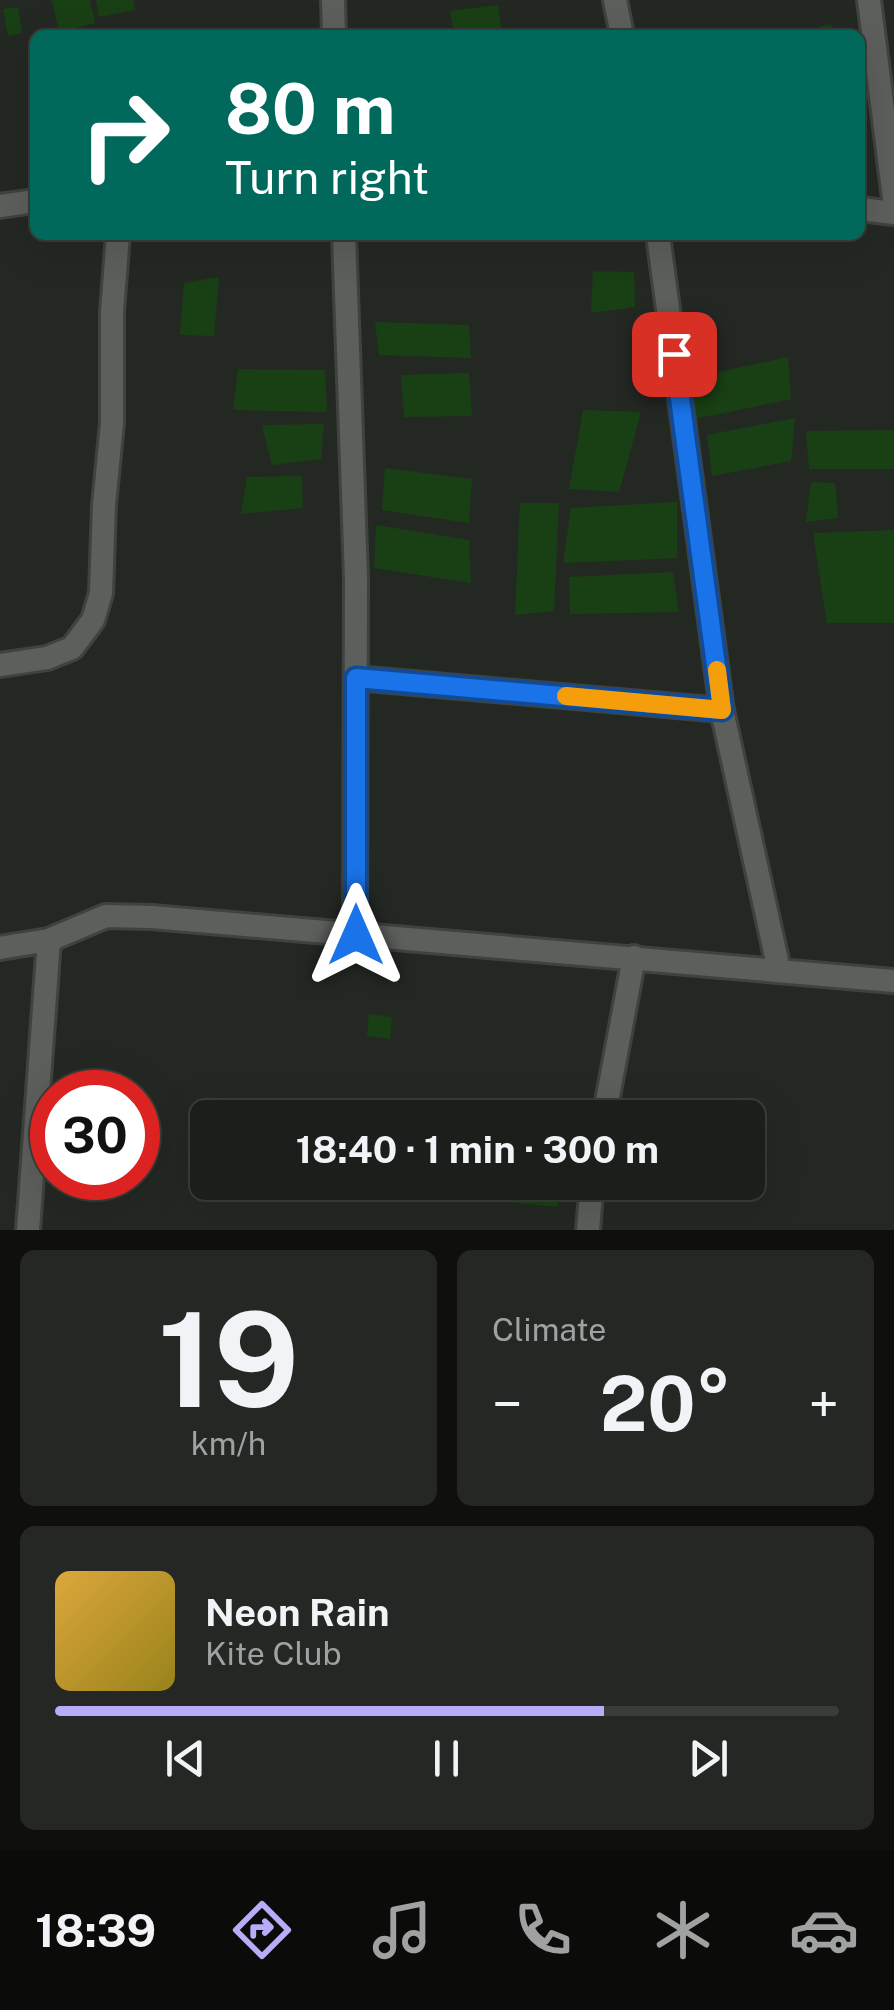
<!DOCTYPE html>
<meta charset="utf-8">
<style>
body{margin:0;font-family:"Public Sans",sans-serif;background:#242723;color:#f1f3f6;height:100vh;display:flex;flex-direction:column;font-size:38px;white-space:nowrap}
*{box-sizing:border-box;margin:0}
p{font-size:32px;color:#a0a2a2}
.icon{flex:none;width:55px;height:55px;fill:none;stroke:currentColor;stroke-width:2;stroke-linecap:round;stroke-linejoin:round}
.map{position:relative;height:1230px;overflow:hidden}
.side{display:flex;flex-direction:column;gap:20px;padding:20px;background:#0f100e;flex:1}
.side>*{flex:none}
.guide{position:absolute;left:30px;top:30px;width:835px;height:210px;border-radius:15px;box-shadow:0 10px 40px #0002,0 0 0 2px #393c39;background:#00695c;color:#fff;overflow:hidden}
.speed{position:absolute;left:30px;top:1070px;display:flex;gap:20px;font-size:50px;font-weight:700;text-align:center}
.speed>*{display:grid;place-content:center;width:130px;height:130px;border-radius:50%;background:#1b1e1a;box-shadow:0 10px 40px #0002,0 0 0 2px #393c39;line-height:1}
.speed .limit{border:15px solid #d22;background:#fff;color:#111}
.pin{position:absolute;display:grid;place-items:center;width:85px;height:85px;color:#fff;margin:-42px;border-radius:20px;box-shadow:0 5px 15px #0006}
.me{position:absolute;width:110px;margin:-55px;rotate:0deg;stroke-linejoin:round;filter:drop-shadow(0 0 8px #0008)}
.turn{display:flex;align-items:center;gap:35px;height:210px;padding:0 30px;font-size:45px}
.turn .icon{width:130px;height:130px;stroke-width:2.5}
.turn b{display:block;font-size:70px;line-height:85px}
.big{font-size:75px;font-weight:700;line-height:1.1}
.side .widget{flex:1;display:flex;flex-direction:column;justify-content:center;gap:15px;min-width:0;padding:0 35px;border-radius:15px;background:#242723}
.side .dial{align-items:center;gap:0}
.dial b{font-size:130px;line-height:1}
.song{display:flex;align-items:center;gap:30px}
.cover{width:120px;height:120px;border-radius:15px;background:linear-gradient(135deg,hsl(40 70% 55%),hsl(50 70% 35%))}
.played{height:10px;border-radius:5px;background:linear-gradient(90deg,#b8abf7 70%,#393c39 70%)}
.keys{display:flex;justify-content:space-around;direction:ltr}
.heat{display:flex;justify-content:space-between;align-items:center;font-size:55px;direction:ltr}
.side .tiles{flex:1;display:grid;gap:20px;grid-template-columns:1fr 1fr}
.widget:last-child{grid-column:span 2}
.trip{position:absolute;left:190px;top:1100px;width:575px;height:100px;border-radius:15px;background:#1b1e1a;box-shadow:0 10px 40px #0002,0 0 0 2px #393c39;font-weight:700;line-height:100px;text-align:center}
.menu{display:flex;height:160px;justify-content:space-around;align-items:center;background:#0b0c0a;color:#a0a2a2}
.menu .icon{width:70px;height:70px}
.menu .current{color:#b8abf7}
.menu b{font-size:45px;color:#f1f3f6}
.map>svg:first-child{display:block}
.building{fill:#194014}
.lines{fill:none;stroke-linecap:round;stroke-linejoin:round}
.minor-casing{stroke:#3f433f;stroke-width:28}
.minor{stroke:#5d5f5c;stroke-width:22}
.route-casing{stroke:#114b97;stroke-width:25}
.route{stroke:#1a73e8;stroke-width:18}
.slow{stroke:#f59e0b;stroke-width:18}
</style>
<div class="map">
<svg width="894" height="1230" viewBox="0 0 894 1230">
<rect width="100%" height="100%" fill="#242823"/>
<path class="building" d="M 52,0 L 90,0 L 95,23 L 59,32 Z
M 96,0 L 133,0 L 135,10 L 99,17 Z
M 498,5 L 502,35 L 454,35 L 450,11 Z
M 18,7 L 22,33 L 8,36 L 3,9 Z
M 831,24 L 833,31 L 848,28 L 849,35 L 788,35 Z
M 593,271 L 634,272 L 635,307 L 591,313 Z
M 219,277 L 214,336 L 180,335 L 184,283 Z
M 375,322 L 469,325 L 471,358 L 379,355 Z
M 788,357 L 791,399 L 695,419 L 692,378 Z
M 238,369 L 325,370 L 327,412 L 233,410 Z
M 469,373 L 472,416 L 404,417 L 401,375 Z
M 583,410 L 641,412 L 619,492 L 569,489 Z
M 795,418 L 791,461 L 712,476 L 707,435 Z
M 324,424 L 321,459 L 272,465 L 262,425 Z
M 894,430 L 894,469 L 809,469 L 806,431 Z
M 385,468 L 472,479 L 469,523 L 382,510 Z
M 302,476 L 303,508 L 241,514 L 247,477 Z
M 811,482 L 835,483 L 838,518 L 806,522 Z
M 677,502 L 677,558 L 563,563 L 571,508 Z
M 520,503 L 559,503 L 554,611 L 515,615 Z
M 376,525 L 469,540 L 471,583 L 374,568 Z
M 894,530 L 894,623 L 827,623 L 813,533 Z
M 673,572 L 679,612 L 570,614 L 569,577 Z
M 369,1014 L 392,1017 L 390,1039 L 367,1036 Z
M 473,1182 L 560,1182 L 558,1207 L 472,1199 Z"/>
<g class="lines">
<defs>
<path id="minor" d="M 333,0 L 334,35
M 615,0 L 622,35
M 869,0 L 894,199
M 0,206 L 35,201
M 860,209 L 894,213
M 344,235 L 356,578 L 355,935
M 658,235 L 722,710 L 779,970
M 0,665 L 47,658 L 72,648 L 93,620 L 101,593 L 104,505 L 112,423 L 112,312 L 118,235
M 356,678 L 722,710
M 0,948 L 49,940
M 604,1118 L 634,957
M 28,1230 L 49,940 L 106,916 L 152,917 L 894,981
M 588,1230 L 592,1182"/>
</defs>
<use href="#minor" class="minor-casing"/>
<use href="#minor" class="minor"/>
</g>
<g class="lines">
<defs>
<path id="route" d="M 356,935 L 356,678 L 722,710 L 674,354"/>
</defs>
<use href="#route" class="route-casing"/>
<use href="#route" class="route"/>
<path class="slow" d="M 566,696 L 722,710 L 717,670"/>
</g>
</svg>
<div class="speed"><div class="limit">30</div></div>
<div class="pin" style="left:674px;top:354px;background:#d93025"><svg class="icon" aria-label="arrive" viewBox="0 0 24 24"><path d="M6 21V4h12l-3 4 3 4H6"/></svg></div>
<svg class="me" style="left:356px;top:935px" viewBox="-20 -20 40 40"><path d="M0-17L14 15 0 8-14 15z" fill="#1a73e8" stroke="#fff" stroke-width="4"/></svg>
<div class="trip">18:40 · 1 min · 300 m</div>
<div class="guide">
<div class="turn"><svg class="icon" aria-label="right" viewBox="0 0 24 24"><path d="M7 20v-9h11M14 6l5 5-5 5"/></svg><div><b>80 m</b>Turn right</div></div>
</div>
</div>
<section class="side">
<div class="tiles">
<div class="widget dial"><b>19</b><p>km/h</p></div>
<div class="widget"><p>Climate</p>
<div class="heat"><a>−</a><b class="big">20°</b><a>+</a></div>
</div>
<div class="widget">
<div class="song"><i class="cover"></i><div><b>Neon Rain</b><p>Kite Club</p></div></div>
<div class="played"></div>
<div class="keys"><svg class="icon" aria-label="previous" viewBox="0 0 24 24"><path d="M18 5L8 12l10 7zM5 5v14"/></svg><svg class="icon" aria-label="pause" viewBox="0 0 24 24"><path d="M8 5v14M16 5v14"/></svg><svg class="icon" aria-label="next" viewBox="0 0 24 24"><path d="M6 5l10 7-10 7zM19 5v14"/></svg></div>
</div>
</div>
</section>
<nav class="menu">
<b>18:39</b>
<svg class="icon current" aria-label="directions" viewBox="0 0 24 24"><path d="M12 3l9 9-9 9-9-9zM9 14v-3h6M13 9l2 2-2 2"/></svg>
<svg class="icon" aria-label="music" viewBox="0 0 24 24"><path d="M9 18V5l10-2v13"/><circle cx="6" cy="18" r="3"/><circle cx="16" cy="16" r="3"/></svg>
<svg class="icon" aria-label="phone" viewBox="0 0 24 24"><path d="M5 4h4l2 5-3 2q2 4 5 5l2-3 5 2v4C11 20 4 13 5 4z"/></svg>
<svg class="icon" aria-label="climate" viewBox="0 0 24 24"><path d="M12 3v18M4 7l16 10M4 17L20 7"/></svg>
<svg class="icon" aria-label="car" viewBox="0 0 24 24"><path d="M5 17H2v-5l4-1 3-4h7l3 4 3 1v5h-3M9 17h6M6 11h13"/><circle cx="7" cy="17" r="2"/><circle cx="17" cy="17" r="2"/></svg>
</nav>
